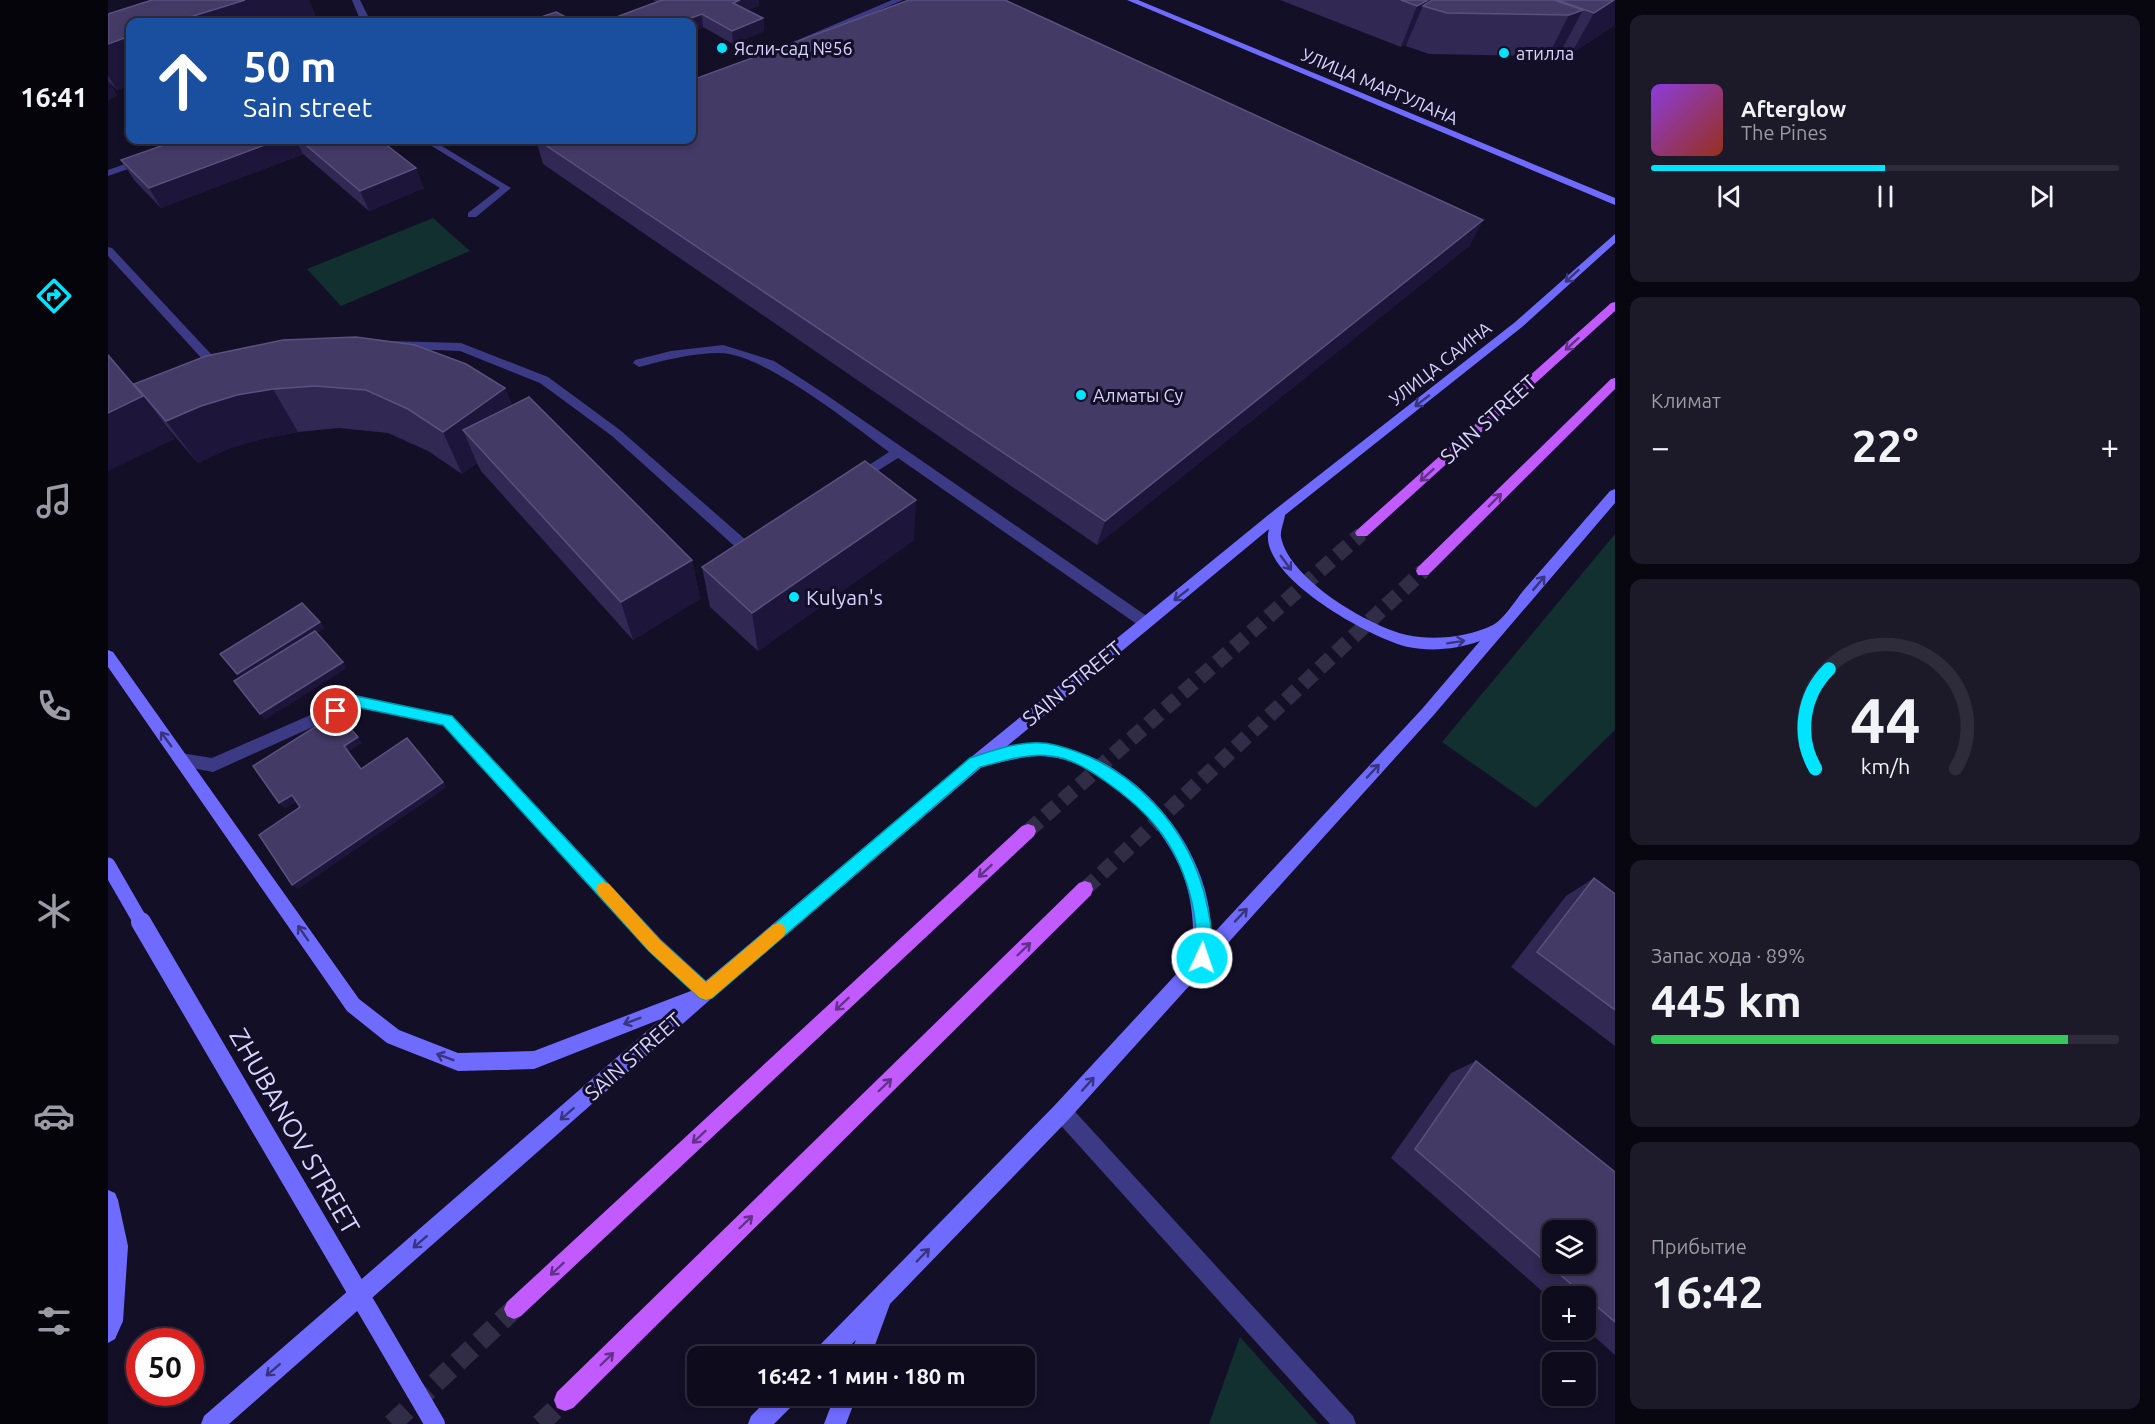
<!DOCTYPE html>
<html lang="ru">
<meta charset="utf-8">
<style>
body{margin:0;font-family:Ubuntu,sans-serif;background:#1c1929;color:#f1f3f6;height:100vh;display:flex;flex-direction:column;font-size:22px;white-space:nowrap}
*{box-sizing:border-box;margin:0}
p{font-size:20px;color:#9b9ba3}
.icon{flex:none;width:33px;height:33px;fill:none;stroke:currentColor;stroke-width:2;stroke-linecap:round;stroke-linejoin:round}
.map{position:relative;flex:1;overflow:hidden}
.drawer{display:flex;flex-direction:column;gap:15px;padding:15px;background:#08060f;width:540px}
.drawer>*{flex:none}
.top-card{position:absolute;left:18px;top:18px;width:570px;height:126px;border-radius:12px;box-shadow:0 3px 9px #0003,0 0 0 2px #2e2b3b;background:#1a4fa0;color:#fff;overflow:hidden}
.buttons{position:absolute;left:1434px;top:1220px;display:grid;gap:12px}
.buttons a{display:grid;place-items:center;width:54px;height:54px;border-radius:12px;background:#0e0b1c;box-shadow:0 3px 9px #0003,0 0 0 2px #2e2b3b;font-size:30px}
.speed{position:absolute;left:18px;top:1328px;display:flex;gap:12px;font-size:30px;font-weight:700;text-align:center}
.speed>*{display:grid;place-content:center;width:78px;height:78px;border-radius:50%;background:#0e0b1c;box-shadow:0 3px 9px #0003,0 0 0 2px #2e2b3b;line-height:1}
.speed .limit{border:9px solid #d22;background:#fff;color:#111}
.pin{position:absolute;display:grid;place-items:center;width:51px;height:51px;color:#fff;margin:-26px;border:3px solid #fff;border-radius:50%;box-shadow:0 2px 6px #0007}
.me{position:absolute;width:66px;margin:-33px;rotate:3deg;stroke-linejoin:round;filter:drop-shadow(0 0 4px #0008)}
.turn{display:flex;align-items:center;gap:21px;height:126px;padding:0 18px;font-size:27px}
.turn .icon{width:78px;height:78px;stroke-width:2.5}
.turn b{display:block;font-size:42px;line-height:51px}
.big{font-size:45px;font-weight:700;line-height:1.1}
.drawer .card{flex:1;display:flex;flex-direction:column;justify-content:center;gap:9px;min-width:0;padding:0 21px;border-radius:12px;background:#1c1929}
.drawer .dial{align-items:center;gap:0}
.dial svg{height:156px;overflow:visible;fill:none;stroke:#2e2b3b;stroke-width:7;stroke-linecap:round;text-anchor:middle}
.dial text{fill:#f1f3f6;stroke:none}
.song{display:flex;align-items:center;gap:18px}
.cover{width:72px;height:72px;border-radius:9px;background:linear-gradient(135deg,hsl(270 70% 55%),hsl(10 70% 35%))}
.played{height:6px;border-radius:3px;background:linear-gradient(90deg,#00e5ff 50%,#2e2b3b 50%)}
.keys{display:flex;justify-content:space-around;direction:ltr}
.heat{display:flex;justify-content:space-between;align-items:center;font-size:33px;direction:ltr}
.charge{height:9px;border-radius:4px;background:linear-gradient(90deg,#34c759 89%,#2e2b3b 0)}
.trip{position:absolute;left:579px;top:1346px;width:348px;height:60px;border-radius:12px;background:#0e0b1c;box-shadow:0 3px 9px #0003,0 0 0 2px #2e2b3b;font-weight:700;line-height:60px;text-align:center}
main{display:flex;flex:1;min-height:0}
.dock{display:flex;flex-direction:column;width:108px;justify-content:space-around;align-items:center;background:#06040b;color:#9b9ba3}
.dock .icon{width:42px;height:42px}
.dock .selected{color:#00e5ff}
.dock b{font-size:27px;color:#f1f3f6}
.map>svg:first-child{display:block}
.green{fill:#12302f}
.lines{fill:none;stroke-linecap:round;stroke-linejoin:round}
.primary-tunnel-far2{stroke:#312d47;stroke-width:12;stroke-dasharray:12 6;stroke-linecap:butt}
.primary-tunnel-far1{stroke:#312d47;stroke-width:15;stroke-dasharray:15 8;stroke-linecap:butt}
.primary-tunnel{stroke:#312d47;stroke-width:20;stroke-dasharray:20 10;stroke-linecap:butt}
.lane{fill:#3d3a85;fill-rule:evenodd}
.secondary{fill:#6f6bff;fill-rule:evenodd}
.primary{fill:#c25bff;fill-rule:evenodd}
.secondary-bridge-far1{stroke:#6f6bff;stroke-width:15}
.secondary-bridge{stroke:#6f6bff;stroke-width:20}
.wall{fill:#312854}
.shaded-wall{fill:#1d163a}
.building{fill:#433a66;stroke:#5a527e;stroke-width:1.5;fill-rule:evenodd}
.oneway{stroke:#38347d}
.oneway2{stroke:#623188}
.route{fill:#00e5ff;stroke:#0095a6;stroke-width:1.5}
.slow{fill:#f59e0b}
.poi-dot{fill:#00e5ff;stroke:#130f26;stroke-width:2}
.labels{text-anchor:middle;dominant-baseline:central;stroke-width:6;stroke-linejoin:round;paint-order:stroke}
.far-poi-label{font-size:18px;fill:#d9d4ff;stroke:#130f26;text-anchor:start}
.far-street-label{font-size:18px;fill:#d9d4ff;stroke:#130f26}
.street-label{font-size:21px;fill:#d9d4ff;stroke:#130f26}
.poi-label{font-size:21px;fill:#d9d4ff;stroke:#130f26;text-anchor:start}
.near-street-label{font-size:26px;fill:#d9d4ff;stroke:#130f26}
</style>
<main>
<nav class="dock">
<b>16:41</b>
<svg class="icon selected" aria-label="directions" viewBox="0 0 24 24"><path d="M12 3l9 9-9 9-9-9zM9 14v-3h6M13 9l2 2-2 2"/></svg>
<svg class="icon" aria-label="music" viewBox="0 0 24 24"><path d="M9 18V5l10-2v13"/><circle cx="6" cy="18" r="3"/><circle cx="16" cy="16" r="3"/></svg>
<svg class="icon" aria-label="phone" viewBox="0 0 24 24"><path d="M5 4h4l2 5-3 2q2 4 5 5l2-3 5 2v4C11 20 4 13 5 4z"/></svg>
<svg class="icon" aria-label="climate" viewBox="0 0 24 24"><path d="M12 3v18M4 7l16 10M4 17L20 7"/></svg>
<svg class="icon" aria-label="car" viewBox="0 0 24 24"><path d="M5 17H2v-5l4-1 3-4h7l3 4 3 1v5h-3M9 17h6M6 11h13"/><circle cx="7" cy="17" r="2"/><circle cx="17" cy="17" r="2"/></svg>
<svg class="icon" aria-label="filters" viewBox="0 0 24 24"><path d="M4 7h16M4 17h16"/><circle cx="9" cy="7" r="2"/><circle cx="15" cy="17" r="2"/></svg>
</nav>
<div class="map">
<svg width="1507" height="1424" viewBox="0 0 1507 1424">
<rect width="100%" height="100%" fill="#130f26"/>
<path class="green" d="M 325,218 L 362,251 L 233,306 L 199,269 Z
M 1507,534 L 1507,730 L 1428,808 L 1334,742 Z
M 1132,1337 L 1210,1424 L 1101,1424 Z"/>
<g class="lines">
<path class="primary-tunnel-far2" d="M 1252,535 L 1254,533"/>
<path class="primary-tunnel-far1" d="M 920,831 L 1253,534
M 977,889 L 1315,571"/>
<path class="primary-tunnel" d="M 284,1424 L 406,1309
M 432,1424 L 457,1400"/>
<path class="lane" d="M 244,0 L 252,0 L 262,20 L 261,22 L 253,22 Z
M 784,0 L 795,0 L 697,42 L 690,40 Z
M 314,140 L 324,140 L 403,188 L 368,217 L 360,217 L 360,213 L 392,188 Z
M 37,157 L 42,160 L 40,162 L 0,176 L 0,170 Z
M 0,247 L 4,248 L 116,368 L 116,374 L 108,374 L 0,256 Z
M 281,341 L 353,343 L 440,377 L 512,430 L 639,541 L 647,537 L 654,542 L 643,552 L 633,552 L 504,436 L 432,383 L 352,351 L 277,348 L 277,342 Z
M 615,345 L 666,361 L 717,394 L 1043,619 L 1045,623 L 1043,627 L 1033,627 L 790,458 L 752,482 L 744,482 L 742,479 L 744,476 L 781,452 C 745,425 655,353 612,353 C 585,353 557,360 531,367 L 525,363 L 527,360 L 563,351 Z
M 248,695 L 344,716 L 553,939 L 604,986 L 607,992 L 604,998 L 598,1001 L 592,998 L 541,951 L 335,725 L 249,707 L 105,772 L 68,765 L 65,760 L 68,755 L 73,753 L 104,758 Z
M 954,1103 L 961,1105 L 1245,1416 L 1248,1424 L 1222,1424 L 947,1119 L 945,1112 L 947,1105 Z"/>
<path class="secondary" d="M 1019,0 L 1030,0 L 1507,198 L 1507,205 Z
M 1507,234 L 1507,243 L 1414,327 L 1177,515 C 1176,522 1172,531 1173,537 C 1181,579 1260,626 1299,635 C 1326,641 1360,637 1385,625 C 1396,619 1407,601 1415,591 C 1444,558 1473,524 1502,491 L 1507,489 L 1507,503 L 1324,717 L 961,1119 L 782,1304 L 763,1356 L 741,1356 L 748,1340 L 732,1356 L 706,1356 L 709,1348 L 947,1105 L 1085,956 C 1086,928 1085,901 1075,875 C 1056,824 999,764 943,757 C 919,753 898,763 876,765 L 604,998 L 121,1424 L 93,1424 L 96,1416 L 553,1019 L 426,1069 L 350,1071 L 279,1043 L 239,1011 L 0,667 L 0,650 L 5,652 L 251,999 L 291,1030 L 350,1053 L 426,1051 L 588,989 L 862,758 L 1169,508 L 1406,323 ZM 1161,529 C 1147,575 1264,639 1300,647 C 1324,652 1349,649 1372,641 L 1314,709 L 1103,936 C 1106,837 1000,724 898,747 Z
M 0,1190 L 7,1193 L 10,1200 L 20,1246 L 15,1321 L 7,1339 L 0,1343 Z
M 664,1395 L 690,1395 L 687,1403 L 666,1424 L 640,1424 L 643,1416 Z
M 727,1395 L 749,1395 L 738,1424 L 716,1424 Z"/>
<path class="primary" d="M 1507,302 L 1507,311 L 1259,536 L 1249,536 L 1247,533 L 1249,530 L 1503,303 Z
M 1507,378 L 1507,389 L 1320,575 L 1310,575 L 1308,571 L 1310,567 L 1503,379 Z
M 920,824 L 926,826 L 928,831 L 926,836 L 413,1316 L 406,1319 L 399,1316 L 396,1309 L 399,1302 L 914,826 Z
M 977,881 L 983,883 L 985,889 L 983,895 L 465,1408 L 457,1411 L 449,1408 L 446,1400 L 449,1392 L 971,883 Z"/>
<path class="secondary-bridge-far1" d="M 0,865 L 34,924"/>
<path class="secondary-bridge" d="M 33,922 L 327,1424"/>
</g>
<path class="wall" d="M 201,0 L 210,22 L 22,22 L 22,85 L 9,90 L 1,82 L 9,96 L 0,100 L 0,14 Z
M 545,0 L 651,0 L 651,6 L 640,10 L 655,18 L 656,31 L 625,44 L 595,27 L 584,32 L 584,22 Z
M 1172,0 L 1507,0 L 1507,25 L 1463,54 L 1453,50 L 1453,51 L 1440,56 L 1321,54 L 1298,46 L 1299,43 L 1293,47 Z
M 70,140 L 272,140 L 316,188 L 261,211 L 195,154 L 53,208 L 26,180 L 13,160 Z
M 428,140 L 584,140 L 1375,220 L 1361,246 L 989,545 L 435,164 Z
M 26,384 L 397,388 L 404,406 L 584,560 L 592,599 L 525,640 L 373,471 L 369,463 L 354,474 L 320,451 L 280,433 L 231,428 L 190,432 L 157,438 L 122,448 L 90,463 L 58,426 Z
M 806,540 L 650,651 L 602,607 L 594,567 Z
M 1486,878 L 1507,894 L 1507,1046 L 1403,967 L 1458,896 Z
M 1368,1061 L 1507,1172 L 1507,1355 L 1478,1329 L 1478,1296 L 1444,1296 L 1444,1300 L 1283,1158 L 1343,1073 Z"/>
<path class="shaded-wall" d="M 137,0 L 201,0 L 210,22 L 66,22 Z
M 632,0 L 651,0 L 651,6 L 627,16 L 625,3 Z
M 1320,0 L 1331,0 L 1315,6 L 1299,43 L 1293,47 L 1309,6 Z
M 1506,0 L 1507,0 L 1507,25 L 1463,54 L 1486,13 Z
M 1475,10 L 1453,51 L 1440,56 L 1461,15 Z
M 594,14 L 595,27 L 584,32 L 584,22 L 572,22 Z
M 655,18 L 656,31 L 625,44 L 624,31 Z
M 22,36 L 22,85 L 9,90 L 0,75 L 0,44 Z
M 0,81 L 9,96 L 0,100 Z
M 170,140 L 188,140 L 195,154 L 53,208 L 41,188 Z
M 308,168 L 316,188 L 261,211 L 252,191 Z
M 1375,220 L 1361,246 L 989,545 L 997,521 Z
M 397,388 L 413,431 L 355,430 L 369,463 L 354,474 L 335,432 Z
M 165,389 L 190,432 L 157,438 L 122,448 L 90,463 L 58,421 L 93,406 L 129,395 Z
M 35,396 L 67,439 L 0,471 L 0,413 Z
M 808,500 L 806,540 L 650,651 L 644,613 Z
M 584,560 L 592,599 L 525,640 L 513,602 Z
M 212,622 L 217,628 L 135,680 L 129,674 Z
M 235,662 L 239,668 L 157,720 L 152,714 Z
M 250,737 L 254,743 L 240,752 L 236,746 Z
M 335,782 L 339,787 L 190,889 L 184,885 Z
M 184,795 L 189,801 L 177,809 L 171,803 Z"/>
<path class="building" d="M 44,0 L 137,0 L 66,22 L 22,22 L 22,36 L 0,44 L 0,14 Z
M 554,0 L 632,0 L 625,3 L 655,18 L 624,31 L 594,14 L 572,22 L 495,22 Z
M 801,0 L 897,0 L 1375,220 L 997,521 L 430,140 L 584,140 L 584,80 Z
M 1293,0 L 1320,0 L 1309,6 Z
M 1324,0 L 1446,0 L 1475,10 L 1461,15 L 1339,13 L 1315,6 Z
M 1449,0 L 1506,0 L 1486,13 Z
M 448,12 L 467,22 L 418,22 Z
M 70,140 L 170,140 L 41,188 L 13,160 Z
M 192,140 L 272,140 L 308,168 L 252,191 Z
M 248,337 L 307,345 L 358,364 L 397,388 L 335,432 L 300,409 L 258,390 L 207,386 L 165,389 L 129,395 L 93,406 L 58,421 L 26,384 L 98,356 L 175,340 Z
M 0,355 L 35,396 L 0,413 Z
M 421,397 L 584,560 L 513,602 L 355,430 Z
M 757,461 L 808,500 L 644,613 L 594,567 Z
M 194,603 L 212,622 L 129,674 L 112,654 Z
M 207,631 L 235,662 L 152,714 L 126,681 Z
M 229,713 L 250,737 L 236,746 L 253,769 L 299,738 L 335,782 L 184,885 L 151,835 L 192,807 L 184,795 L 171,803 L 145,766 Z
M 1486,878 L 1507,894 L 1507,1010 L 1429,952 Z
M 1368,1061 L 1507,1172 L 1507,1322 L 1307,1149 ZM 1444,1230 L 1478,1230 L 1478,1263 L 1444,1263 Z"/>
<defs><path id="oneway-shaft" d="M-6 0H5M1.5-3L5.5 0L1.5 3" fill="none" stroke-width="1.6" stroke-linecap="round" stroke-linejoin="round" transform="scale(1.5)"/></defs>
<g class="oneway">
<use href="#oneway-shaft" transform="translate(1464 276) rotate(138)"/>
<use href="#oneway-shaft" transform="translate(1314 401) rotate(142)"/>
<use href="#oneway-shaft" transform="translate(1178 563) rotate(54)"/>
<use href="#oneway-shaft" transform="translate(1431 583) rotate(-50)"/>
<use href="#oneway-shaft" transform="translate(1073 595) rotate(142)"/>
<use href="#oneway-shaft" transform="translate(1348 642) rotate(-9)"/>
<use href="#oneway-shaft" transform="translate(58 739) rotate(-126)"/>
<use href="#oneway-shaft" transform="translate(1265 771) rotate(-47)"/>
<use href="#oneway-shaft" transform="translate(1133 915) rotate(-47)"/>
<use href="#oneway-shaft" transform="translate(195 933) rotate(-125)"/>
<use href="#oneway-shaft" transform="translate(524 1021) rotate(159)"/>
<use href="#oneway-shaft" transform="translate(337 1057) rotate(-159)"/>
<use href="#oneway-shaft" transform="translate(980 1084) rotate(-48)"/>
<use href="#oneway-shaft" transform="translate(459 1114) rotate(139)"/>
<use href="#oneway-shaft" transform="translate(312 1242) rotate(139)"/>
<use href="#oneway-shaft" transform="translate(815 1255) rotate(-46)"/>
<use href="#oneway-shaft" transform="translate(165 1370) rotate(139)"/>
</g>
<g class="oneway2">
<use href="#oneway-shaft" transform="translate(1464 344) rotate(138)"/>
<use href="#oneway-shaft" transform="translate(1319 475) rotate(138)"/>
<use href="#oneway-shaft" transform="translate(1387 500) rotate(-45)"/>
<use href="#oneway-shaft" transform="translate(877 871) rotate(137)"/>
<use href="#oneway-shaft" transform="translate(916 949) rotate(-44)"/>
<use href="#oneway-shaft" transform="translate(734 1004) rotate(137)"/>
<use href="#oneway-shaft" transform="translate(777 1085) rotate(-44)"/>
<use href="#oneway-shaft" transform="translate(591 1137) rotate(137)"/>
<use href="#oneway-shaft" transform="translate(638 1222) rotate(-44)"/>
<use href="#oneway-shaft" transform="translate(449 1269) rotate(137)"/>
<use href="#oneway-shaft" transform="translate(499 1359) rotate(-44)"/>
</g>
<path class="route" d="M 248,696 L 344,716 L 552,940 L 598,982 L 862,758 C 888,749 920,738 947,745 C 1024,764 1083,828 1099,905 C 1103,923 1107,945 1099,963 L 1094,965 L 1088,963 C 1084,954 1088,946 1088,936 C 1088,921 1085,905 1081,891 C 1067,841 1039,810 997,781 C 982,770 962,758 943,756 C 918,753 896,761 872,767 L 604,998 L 598,1000 L 592,998 L 541,951 L 335,725 L 249,707 L 228,716 L 223,715 L 221,711 L 223,707 Z"/>
<path class="slow" d="M 495,882 L 501,884 L 552,940 L 598,982 L 665,925 L 670,923 L 676,925 L 678,931 L 676,936 L 604,998 L 598,1000 L 592,998 L 541,951 L 490,894 L 488,889 L 490,884 Z"/>
<g class="poi-dot">
<circle cx="614" cy="48" r="6"/>
<circle cx="1396" cy="53" r="6"/>
<circle cx="973" cy="395" r="6"/>
<circle cx="686" cy="597" r="6"/>
</g>
<g class="labels">
<g class="far-poi-label">
<text x="626" y="48">Ясли-сад №56</text>
<text x="1408" y="53">атилла</text>
<text x="985" y="395">Алматы Су</text>
</g>
<g class="far-street-label">
<text transform="translate(1272 86) rotate(23)">УЛИЦА МАРГУЛАНА</text>
<text transform="translate(1332 363) rotate(-38)">УЛИЦА САИНА</text>
</g>
<g class="street-label">
<text transform="translate(1380 419) rotate(-42)">SAIN STREET</text>
<text transform="translate(964 683) rotate(-39)">SAIN STREET</text>
<text transform="translate(525 1056) rotate(-41)">SAIN STREET</text>
</g>
<g class="poi-label">
<text x="698" y="597">Kulyan's</text>
</g>
<g class="near-street-label">
<text transform="translate(187 1131) rotate(60)">ZHUBANOV STREET</text>
</g>
</g>
</svg>
<div class="buttons">
<a><svg class="icon" aria-label="layers" viewBox="0 0 24 24"><path d="M12 4l9 5-9 5-9-5zM3 14l9 5 9-5"/></svg></a>
<a>+</a>
<a>−</a>
</div>
<div class="speed"><div class="limit">50</div></div>
<div class="pin" style="left:228px;top:711px;background:#d93025"><svg class="icon" aria-label="arrive" viewBox="0 0 24 24"><path d="M6 21V4h12l-3 4 3 4H6"/></svg></div>
<svg class="me" style="left:1094px;top:958px" viewBox="-20 -20 40 40"><circle r="17" fill="#00e5ff" stroke="#fff" stroke-width="3"/><path d="M0-11L8 9 0 5-8 9z" fill="#fff"/></svg>
<div class="trip">16:42 · 1 мин · 180 m</div>
<div class="top-card">
<div class="turn"><svg class="icon" aria-label="ahead" viewBox="0 0 24 24"><path d="M12 20V5M6 11l6-6 6 6"/></svg><div><b>50 m</b>Sain street</div></div>
</div>
</div>
<section class="drawer">
<div class="card">
<div class="song"><i class="cover"></i><div><b>Afterglow</b><p>The Pines</p></div></div>
<div class="played"></div>
<div class="keys"><svg class="icon" aria-label="previous" viewBox="0 0 24 24"><path d="M18 5L8 12l10 7zM5 5v14"/></svg><svg class="icon" aria-label="pause" viewBox="0 0 24 24"><path d="M8 5v14M16 5v14"/></svg><svg class="icon" aria-label="next" viewBox="0 0 24 24"><path d="M6 5l10 7-10 7zM19 5v14"/></svg></div>
</div>
<div class="card"><p>Климат</p>
<div class="heat"><a>−</a><b class="big">22°</b><a>+</a></div>
</div>
<div class="card dial"><svg viewBox="0 0 100 80">
<path d="M14 69A42 42 0 1 1 86 69"/>
<path d="M14 69A42 42 0 0 1 21 18" stroke="#00e5ff"/>
<text x="50" y="56" font-size="32" font-weight="700">44</text>
<text x="50" y="72" font-size="11">km/h</text>
</svg></div>
<div class="card"><p>Запас хода · 89%</p><b class="big">445 km</b><div class="charge"></div></div>
<div class="card"><p>Прибытие</p><b class="big">16:42</b></div>
</section>
</main>
